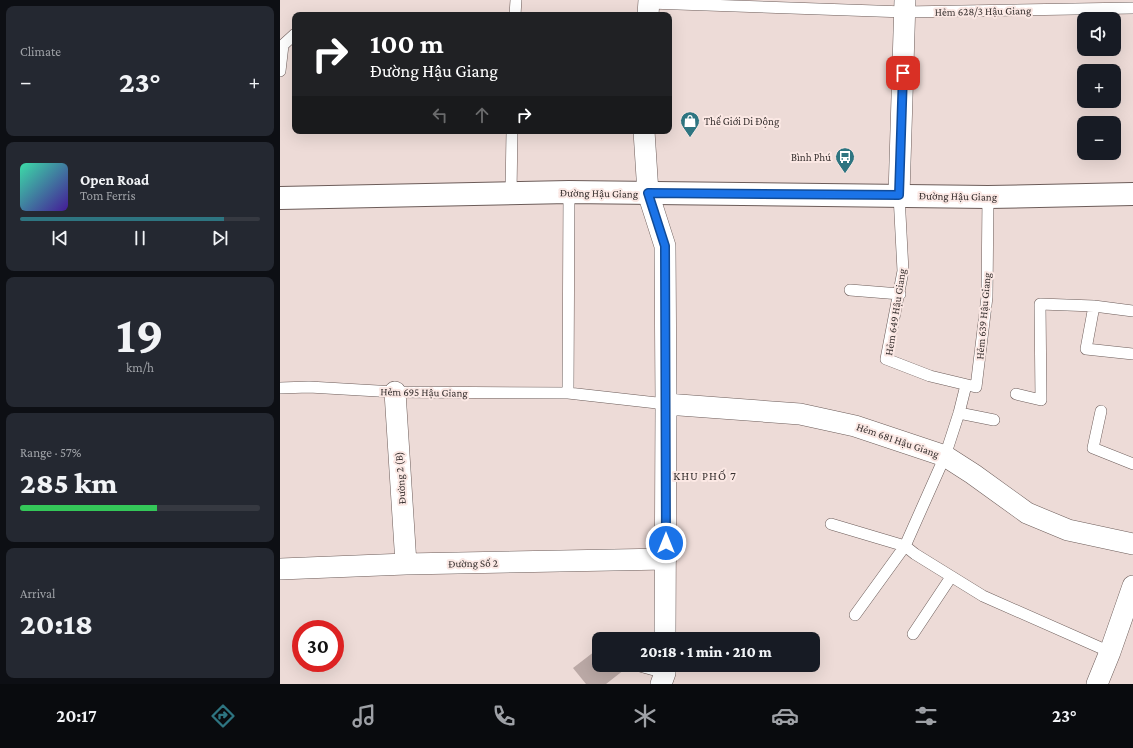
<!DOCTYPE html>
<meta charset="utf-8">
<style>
body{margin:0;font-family:"Crimson Pro",serif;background:#242831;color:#f1f3f6;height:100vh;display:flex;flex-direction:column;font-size:15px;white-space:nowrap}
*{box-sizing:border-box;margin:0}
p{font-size:13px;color:#9ea1a6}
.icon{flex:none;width:22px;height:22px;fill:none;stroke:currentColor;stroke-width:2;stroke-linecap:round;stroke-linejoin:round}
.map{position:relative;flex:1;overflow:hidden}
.side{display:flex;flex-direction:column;gap:6px;padding:6px;background:#0d0f14;width:280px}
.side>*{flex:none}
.banner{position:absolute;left:12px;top:12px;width:380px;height:122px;border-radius:8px;box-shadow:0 4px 16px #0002;background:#202124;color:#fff;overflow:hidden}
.tools{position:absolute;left:797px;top:12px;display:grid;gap:8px}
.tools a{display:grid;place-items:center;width:44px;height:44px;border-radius:8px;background:#171b24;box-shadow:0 4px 16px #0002;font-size:20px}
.speed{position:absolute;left:12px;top:620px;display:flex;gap:8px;font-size:20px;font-weight:700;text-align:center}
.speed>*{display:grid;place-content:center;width:52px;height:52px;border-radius:50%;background:#171b24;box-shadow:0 4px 16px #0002;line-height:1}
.speed .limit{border:6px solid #d22;background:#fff;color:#111}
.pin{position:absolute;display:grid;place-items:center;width:34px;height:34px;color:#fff;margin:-17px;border-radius:8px;box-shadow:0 2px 6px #0006}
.me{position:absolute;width:44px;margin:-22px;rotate:0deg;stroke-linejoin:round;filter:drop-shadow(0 0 3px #0008)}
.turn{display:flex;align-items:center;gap:14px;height:84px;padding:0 12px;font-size:18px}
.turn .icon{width:52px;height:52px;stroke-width:2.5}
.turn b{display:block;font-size:28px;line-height:34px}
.lanes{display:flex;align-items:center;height:38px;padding:0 12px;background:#0003;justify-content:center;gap:20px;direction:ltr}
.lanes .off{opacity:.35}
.big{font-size:30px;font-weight:800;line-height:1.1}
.side .card{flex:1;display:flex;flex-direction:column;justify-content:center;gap:6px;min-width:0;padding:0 14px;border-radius:8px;background:#242831}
.side .dial{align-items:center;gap:0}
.dial b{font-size:52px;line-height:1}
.song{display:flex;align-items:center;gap:12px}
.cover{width:48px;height:48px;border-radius:6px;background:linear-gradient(135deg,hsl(160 70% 55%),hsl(260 70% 35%))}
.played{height:4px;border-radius:2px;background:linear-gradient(90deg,#2e7581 85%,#363941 85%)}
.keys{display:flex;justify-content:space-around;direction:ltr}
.heat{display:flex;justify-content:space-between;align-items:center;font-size:22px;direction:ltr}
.charge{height:6px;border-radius:3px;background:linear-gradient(90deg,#34c759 57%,#363941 0)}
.trip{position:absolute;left:312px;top:632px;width:228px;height:40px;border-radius:8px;background:#171b24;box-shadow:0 4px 16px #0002;font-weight:800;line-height:40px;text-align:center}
.tabs{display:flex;height:64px;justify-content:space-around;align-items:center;background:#090b0e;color:#9ea1a6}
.tabs .icon{width:28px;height:28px}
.tabs .current{color:#2e7581}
.tabs b{font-size:18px;color:#f1f3f6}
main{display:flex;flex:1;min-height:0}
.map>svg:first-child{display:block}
.building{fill:#bba9a6}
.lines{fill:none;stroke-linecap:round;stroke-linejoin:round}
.lane-casing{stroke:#6c5c59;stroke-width:12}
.street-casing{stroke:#6c5c59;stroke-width:22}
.secondary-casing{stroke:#6c5c59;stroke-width:24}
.lane{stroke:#fff;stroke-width:11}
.street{stroke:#fff;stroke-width:21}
.secondary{stroke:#fff;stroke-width:22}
.route-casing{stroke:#114b97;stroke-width:10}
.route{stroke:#1a73e8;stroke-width:7}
.labels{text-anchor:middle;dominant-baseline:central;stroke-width:4;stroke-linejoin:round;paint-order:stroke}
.street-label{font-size:11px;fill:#37302f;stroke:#fbe8e4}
.poi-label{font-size:11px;fill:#37302f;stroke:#fbe8e4;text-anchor:start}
.neighbourhood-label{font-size:12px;letter-spacing:1px;fill:#37302f;stroke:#fbe8e4}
</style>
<main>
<section class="side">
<div class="card"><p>Climate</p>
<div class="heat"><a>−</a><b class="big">23°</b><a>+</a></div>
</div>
<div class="card">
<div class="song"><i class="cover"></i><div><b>Open Road</b><p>Tom Ferris</p></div></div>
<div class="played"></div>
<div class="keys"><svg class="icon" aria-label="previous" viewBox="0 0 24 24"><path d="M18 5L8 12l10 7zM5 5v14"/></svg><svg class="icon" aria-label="pause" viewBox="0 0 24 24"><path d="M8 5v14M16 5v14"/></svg><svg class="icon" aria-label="next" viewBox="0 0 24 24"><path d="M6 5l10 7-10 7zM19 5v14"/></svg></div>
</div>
<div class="card dial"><b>19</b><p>km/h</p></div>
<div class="card"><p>Range · 57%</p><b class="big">285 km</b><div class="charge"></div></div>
<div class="card"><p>Arrival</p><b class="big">20:18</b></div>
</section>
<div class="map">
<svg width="853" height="684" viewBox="0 0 853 684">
<rect width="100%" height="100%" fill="#eddbd7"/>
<path class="building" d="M 319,648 L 319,665 L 349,666 L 326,684 L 306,684 L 293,668 Z"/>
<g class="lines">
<defs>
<path id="lane" d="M 369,3 L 625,12 L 853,8
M 235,15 L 236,0
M 0,71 L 3,45 L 15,34
M 231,193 L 232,131
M 619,195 L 623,271 L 606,359 L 650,376 L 696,387 L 707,297 L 708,197
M 570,290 L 620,294
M 814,306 L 806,349 L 853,354
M 0,388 L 29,387 L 115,392 L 288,393 L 386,404
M 288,393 L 289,192
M 736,394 L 761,400 L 760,304 L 814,306 L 853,311
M 821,411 L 813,448 L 853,464
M 679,413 L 714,420
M 551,524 L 625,546 L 635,554 L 703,596 L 830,652
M 575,615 L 625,546 L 665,456 L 679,413 L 686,385
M 633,634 L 671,577
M 356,665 L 385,673"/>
<path id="street" d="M 368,15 L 369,0
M 364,131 L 368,193 L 385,246 L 386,404 L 385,639
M 619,195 L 625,0
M 115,392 L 126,564
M 386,404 L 520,414 L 575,426 L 665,456 L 693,474 L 747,513 L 788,530 L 853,544
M 0,569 L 126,564 L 386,559
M 381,684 L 385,673 L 385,665
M 817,684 L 830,652 L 853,586"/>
<path id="secondary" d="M 0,198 L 289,192 L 708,197 L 853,194"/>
</defs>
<use href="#lane" class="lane-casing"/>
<use href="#street" class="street-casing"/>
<use href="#secondary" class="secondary-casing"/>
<use href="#lane" class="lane"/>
<use href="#street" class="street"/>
<use href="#secondary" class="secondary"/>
</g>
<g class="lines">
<defs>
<path id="route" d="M 386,543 L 385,246 L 368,193 L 619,195 L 623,73"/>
</defs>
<use href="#route" class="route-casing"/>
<use href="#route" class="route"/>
</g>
<defs>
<symbol id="shop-pin" viewBox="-11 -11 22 30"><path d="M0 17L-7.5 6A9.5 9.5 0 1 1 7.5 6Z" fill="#2e7581" stroke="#fbe8e4"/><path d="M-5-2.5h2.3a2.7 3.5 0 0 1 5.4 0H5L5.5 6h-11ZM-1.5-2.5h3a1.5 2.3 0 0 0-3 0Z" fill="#fff"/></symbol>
<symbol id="bus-pin" viewBox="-11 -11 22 30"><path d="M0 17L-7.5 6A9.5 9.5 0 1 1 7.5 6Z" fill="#2e7581" stroke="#fbe8e4"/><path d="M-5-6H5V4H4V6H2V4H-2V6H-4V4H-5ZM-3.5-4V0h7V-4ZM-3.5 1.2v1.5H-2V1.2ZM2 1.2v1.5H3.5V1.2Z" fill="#fff"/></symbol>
</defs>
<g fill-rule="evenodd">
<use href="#shop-pin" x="399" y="110" width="22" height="30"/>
<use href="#bus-pin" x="554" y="146" width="22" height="30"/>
</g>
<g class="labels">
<g class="street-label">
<text transform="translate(703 11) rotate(-1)">Hẻm 628/3 Hậu Giang</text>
<text transform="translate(319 193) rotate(1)">Đường Hậu Giang</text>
<text transform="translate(678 196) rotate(1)">Đường Hậu Giang</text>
<text transform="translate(615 312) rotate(-81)">Hẻm 649 Hậu Giang</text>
<text transform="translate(703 316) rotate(-85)">Hẻm 639 Hậu Giang</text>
<text transform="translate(144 392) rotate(1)">Hẻm 695 Hậu Giang</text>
<text transform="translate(618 440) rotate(19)">Hẻm 681 Hậu Giang</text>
<text transform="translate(120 478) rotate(-94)">Đường 2 (B)</text>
<text transform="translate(193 563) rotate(-1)">Đường Số 2</text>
</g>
<g class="poi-label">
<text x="424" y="121">Thế Giới Di Động</text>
<text x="551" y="157" text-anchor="end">Bình Phú</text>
</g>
<g class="neighbourhood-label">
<text x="425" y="476">KHU PHỐ 7</text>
</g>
</g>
</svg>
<div class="tools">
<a><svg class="icon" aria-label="sound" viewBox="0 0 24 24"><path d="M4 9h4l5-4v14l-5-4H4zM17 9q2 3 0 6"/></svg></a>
<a>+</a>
<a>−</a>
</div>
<div class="speed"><div class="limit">30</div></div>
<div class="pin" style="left:623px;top:73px;background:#d93025"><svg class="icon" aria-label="arrive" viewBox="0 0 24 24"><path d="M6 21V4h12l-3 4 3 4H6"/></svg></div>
<svg class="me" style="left:386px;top:543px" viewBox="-20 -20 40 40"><circle r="17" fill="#1a73e8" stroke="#fff" stroke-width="3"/><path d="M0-11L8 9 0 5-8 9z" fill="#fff"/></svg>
<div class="trip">20:18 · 1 min · 210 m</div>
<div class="banner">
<div class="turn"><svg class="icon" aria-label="right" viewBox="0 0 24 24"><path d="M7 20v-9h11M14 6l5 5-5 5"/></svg><div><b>100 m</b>Đường Hậu Giang</div></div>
<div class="lanes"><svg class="icon off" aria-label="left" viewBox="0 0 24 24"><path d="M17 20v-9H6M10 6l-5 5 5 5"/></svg><svg class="icon off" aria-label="ahead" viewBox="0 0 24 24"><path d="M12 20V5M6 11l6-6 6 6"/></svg><svg class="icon" aria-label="right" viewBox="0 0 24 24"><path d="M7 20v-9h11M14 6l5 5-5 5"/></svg></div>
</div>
</div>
</main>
<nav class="tabs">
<b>20:17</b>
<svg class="icon current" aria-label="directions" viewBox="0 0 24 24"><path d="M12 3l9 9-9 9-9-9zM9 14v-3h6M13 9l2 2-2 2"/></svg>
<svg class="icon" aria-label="music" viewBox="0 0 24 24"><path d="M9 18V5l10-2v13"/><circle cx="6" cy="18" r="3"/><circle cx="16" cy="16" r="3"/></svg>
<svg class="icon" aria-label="phone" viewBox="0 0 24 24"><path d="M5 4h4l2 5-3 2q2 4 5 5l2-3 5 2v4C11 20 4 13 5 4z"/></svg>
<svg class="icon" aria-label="climate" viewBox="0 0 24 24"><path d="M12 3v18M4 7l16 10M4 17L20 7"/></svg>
<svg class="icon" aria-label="car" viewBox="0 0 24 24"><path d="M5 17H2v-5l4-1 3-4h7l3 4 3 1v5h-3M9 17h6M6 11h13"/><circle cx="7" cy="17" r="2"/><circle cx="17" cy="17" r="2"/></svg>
<svg class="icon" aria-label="filters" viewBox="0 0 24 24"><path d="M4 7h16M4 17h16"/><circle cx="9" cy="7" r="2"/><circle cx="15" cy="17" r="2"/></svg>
<b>23°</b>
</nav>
